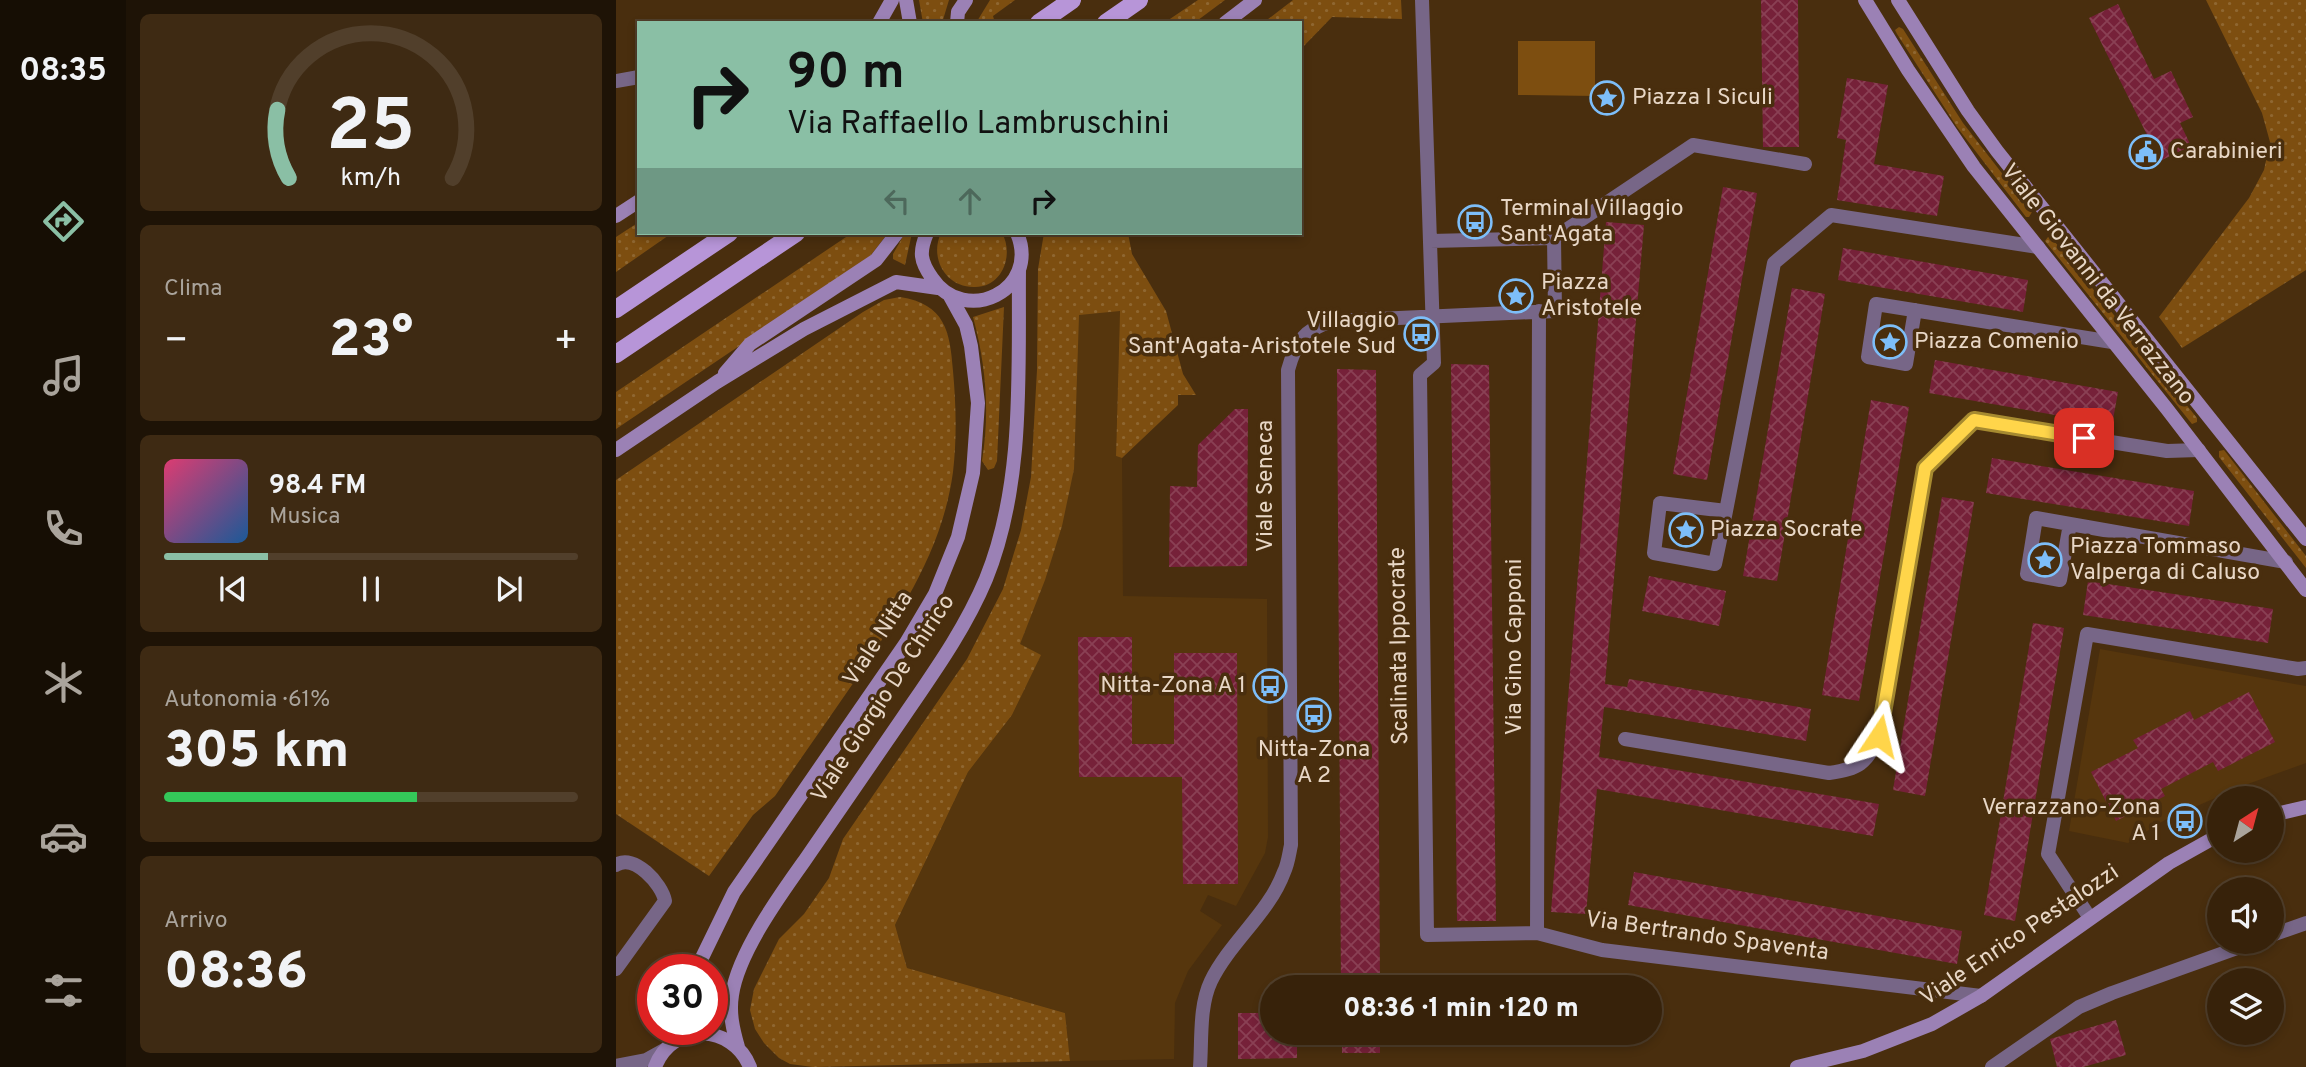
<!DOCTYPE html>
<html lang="it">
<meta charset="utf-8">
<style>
body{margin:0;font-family:Overpass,sans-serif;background:#3e2a13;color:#f1f3f6;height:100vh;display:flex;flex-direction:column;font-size:26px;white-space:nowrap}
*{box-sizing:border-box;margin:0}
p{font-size:23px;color:#aaa49c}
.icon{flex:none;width:38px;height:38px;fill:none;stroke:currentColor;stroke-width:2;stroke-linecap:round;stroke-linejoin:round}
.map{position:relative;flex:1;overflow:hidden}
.panel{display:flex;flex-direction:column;gap:14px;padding:14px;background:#1e1306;width:490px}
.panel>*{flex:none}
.hud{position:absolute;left:21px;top:21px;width:665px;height:214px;border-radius:0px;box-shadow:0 4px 10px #0003,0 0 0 2px #513f2b;background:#8abfa5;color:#111;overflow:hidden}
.needle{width:46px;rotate:36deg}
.fabs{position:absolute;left:1591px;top:786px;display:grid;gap:14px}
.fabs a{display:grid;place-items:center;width:77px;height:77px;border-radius:50%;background:#37220a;box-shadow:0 4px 10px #0003,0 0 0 2px #513f2b;font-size:35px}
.speed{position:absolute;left:21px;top:954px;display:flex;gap:14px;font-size:35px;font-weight:700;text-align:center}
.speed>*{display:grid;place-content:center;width:91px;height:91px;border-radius:50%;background:#37220a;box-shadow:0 4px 10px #0003,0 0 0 2px #513f2b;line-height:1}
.speed .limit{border:10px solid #d22;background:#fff;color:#111}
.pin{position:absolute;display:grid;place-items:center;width:60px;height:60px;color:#fff;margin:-30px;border-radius:14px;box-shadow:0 4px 10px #0006}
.me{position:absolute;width:77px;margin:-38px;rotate:10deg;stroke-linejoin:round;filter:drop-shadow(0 0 5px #0008)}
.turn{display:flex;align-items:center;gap:24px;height:147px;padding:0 35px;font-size:32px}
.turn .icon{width:91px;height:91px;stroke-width:2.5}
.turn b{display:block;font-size:49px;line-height:60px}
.lanes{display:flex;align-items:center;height:66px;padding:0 35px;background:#0003;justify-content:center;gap:35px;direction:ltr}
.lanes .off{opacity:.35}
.big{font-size:52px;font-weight:800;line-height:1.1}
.panel .tile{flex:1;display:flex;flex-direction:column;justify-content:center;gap:10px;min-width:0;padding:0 24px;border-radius:10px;background:#3e2a13}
.panel .dial{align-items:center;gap:0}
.dial svg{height:182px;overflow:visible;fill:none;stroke:#513f2b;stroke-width:7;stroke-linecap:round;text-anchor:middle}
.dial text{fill:#f1f3f6;stroke:none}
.song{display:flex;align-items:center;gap:21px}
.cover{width:84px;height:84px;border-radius:10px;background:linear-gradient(135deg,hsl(340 70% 55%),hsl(210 70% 35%))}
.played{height:7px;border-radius:4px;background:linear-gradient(90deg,#8abfa5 25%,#513f2b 25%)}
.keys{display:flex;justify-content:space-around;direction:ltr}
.heat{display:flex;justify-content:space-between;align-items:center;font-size:38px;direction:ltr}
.charge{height:10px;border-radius:5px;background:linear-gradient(90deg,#34c759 61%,#513f2b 0)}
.trip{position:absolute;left:644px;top:975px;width:402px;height:70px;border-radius:35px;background:#37220a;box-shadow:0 4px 10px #0003,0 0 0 2px #513f2b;font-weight:800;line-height:70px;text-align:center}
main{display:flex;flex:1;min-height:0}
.dock{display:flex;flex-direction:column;width:126px;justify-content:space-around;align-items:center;background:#160e04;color:#aaa49c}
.dock .icon{width:49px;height:49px}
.dock .selected{color:#8abfa5}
.dock b{font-size:32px;color:#f1f3f6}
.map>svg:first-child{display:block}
.built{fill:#56360d}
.grass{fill:url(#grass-dots)}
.garden{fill:#7d4e10}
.building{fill:url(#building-cross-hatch)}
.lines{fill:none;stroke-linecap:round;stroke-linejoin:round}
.street{stroke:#776687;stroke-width:14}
.secondary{stroke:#9b81b5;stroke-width:14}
.primary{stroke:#b795d8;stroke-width:18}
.route-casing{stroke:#a68a30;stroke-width:18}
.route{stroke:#ffd54a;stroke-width:12}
.labels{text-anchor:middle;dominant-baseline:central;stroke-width:7;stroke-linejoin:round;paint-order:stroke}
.poi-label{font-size:23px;fill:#e8d7c6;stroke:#492e0e;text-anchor:start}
.street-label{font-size:23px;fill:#e8d7c6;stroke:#492e0e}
</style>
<main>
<nav class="dock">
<b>08:35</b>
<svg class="icon selected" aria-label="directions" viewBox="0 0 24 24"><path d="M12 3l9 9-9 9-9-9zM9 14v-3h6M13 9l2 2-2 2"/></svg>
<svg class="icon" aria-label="music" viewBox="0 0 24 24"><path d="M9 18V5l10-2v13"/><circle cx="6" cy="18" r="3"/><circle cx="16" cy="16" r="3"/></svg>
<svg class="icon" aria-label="phone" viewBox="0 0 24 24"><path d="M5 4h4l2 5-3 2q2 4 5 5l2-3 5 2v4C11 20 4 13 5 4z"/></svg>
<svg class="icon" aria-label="climate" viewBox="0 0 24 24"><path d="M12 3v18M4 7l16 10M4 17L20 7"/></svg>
<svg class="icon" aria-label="car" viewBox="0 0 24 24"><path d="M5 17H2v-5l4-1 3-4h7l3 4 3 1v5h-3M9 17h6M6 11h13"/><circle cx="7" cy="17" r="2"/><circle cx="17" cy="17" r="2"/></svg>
<svg class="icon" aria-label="filters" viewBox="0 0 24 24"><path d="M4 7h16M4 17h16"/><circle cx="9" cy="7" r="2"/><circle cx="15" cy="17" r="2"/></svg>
</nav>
<section class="panel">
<div class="tile dial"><svg viewBox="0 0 100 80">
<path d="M14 69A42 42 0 1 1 86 69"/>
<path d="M14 69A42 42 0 0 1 9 39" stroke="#8abfa5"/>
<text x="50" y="56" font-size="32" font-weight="700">25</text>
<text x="50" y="72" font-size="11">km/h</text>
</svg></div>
<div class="tile"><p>Clima</p>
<div class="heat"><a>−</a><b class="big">23°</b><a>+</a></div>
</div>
<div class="tile">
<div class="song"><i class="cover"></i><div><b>98.4 FM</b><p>Musica</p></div></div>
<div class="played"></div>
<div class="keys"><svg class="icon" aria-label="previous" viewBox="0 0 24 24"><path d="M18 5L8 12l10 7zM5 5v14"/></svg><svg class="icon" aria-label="pause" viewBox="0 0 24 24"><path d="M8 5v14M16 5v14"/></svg><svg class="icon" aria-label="next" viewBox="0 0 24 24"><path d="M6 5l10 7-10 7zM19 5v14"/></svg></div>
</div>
<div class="tile"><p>Autonomia · 61%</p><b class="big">305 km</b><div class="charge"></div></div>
<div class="tile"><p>Arrivo</p><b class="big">08:36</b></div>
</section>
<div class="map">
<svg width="1690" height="1067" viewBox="0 0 1690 1067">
<defs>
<pattern id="grass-dots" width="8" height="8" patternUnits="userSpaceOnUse" patternTransform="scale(1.75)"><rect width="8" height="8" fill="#7d4e10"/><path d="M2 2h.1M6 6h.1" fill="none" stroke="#8f6731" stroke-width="1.8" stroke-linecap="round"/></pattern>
<pattern id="building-cross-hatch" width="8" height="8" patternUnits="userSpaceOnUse" patternTransform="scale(1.75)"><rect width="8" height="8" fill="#762139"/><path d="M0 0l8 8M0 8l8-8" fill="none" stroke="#8a4054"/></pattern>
</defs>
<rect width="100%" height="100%" fill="#492e0e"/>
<path class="built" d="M 433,270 L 504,310 L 500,456 L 506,458 L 507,596 L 651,599 L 652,837 L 649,853 L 620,906 L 592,895 L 584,911 L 606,925 L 572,971 L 559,1003 L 558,1059 L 454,1061 L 449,1013 L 291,968 L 279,925 L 352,772 L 396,715 L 424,656 L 376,631 L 416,529 Z
M 1484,649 L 1690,686 L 1690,763 L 1629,785 L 1549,820 L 1512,843 L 1453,831 Z"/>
<path class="grass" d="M 303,0 L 333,0 L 326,23 L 307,23 Z
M 374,0 L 399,0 L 377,16 L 379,23 L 360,23 Z
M 582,0 L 609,0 L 578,23 L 548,23 Z
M 677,0 L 785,0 L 786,19 L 716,17 L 684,50 L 684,23 L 647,23 Z
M 1590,0 L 1690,0 L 1690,270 L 1566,348 L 1543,317 L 1633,198 L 1648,170 L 1654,142 L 1646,113 Z
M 1283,27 L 1287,29 L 1347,123 L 1416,212 L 1413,217 L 1410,217 L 1341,127 L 1281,34 L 1279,30 Z
M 23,222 L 23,233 L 56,233 L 0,272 L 0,237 Z
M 236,233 L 272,233 L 251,260 L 0,429 L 0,392 Z
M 289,233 L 296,233 L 289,265 L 277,259 L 277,254 Z
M 325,233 L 386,233 C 398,254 387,287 359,287 C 330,288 313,258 325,233 Z
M 428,233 L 512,233 L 516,254 L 550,311 L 567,374 L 580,395 L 562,395 L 562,405 L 506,458 L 500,456 L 504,311 L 463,315 L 458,469 L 446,526 L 429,580 L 404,644 L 425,655 L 396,715 L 352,772 L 279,925 L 291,968 L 449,1013 L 454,1061 L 197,1067 L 174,1064 L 163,1058 L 148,1043 L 139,1029 L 134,1010 L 138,989 L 163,939 L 188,914 L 213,878 L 227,839 L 351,659 L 387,589 L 405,530 L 415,477 L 421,370 L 422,269 Z
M 1432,237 L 1435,237 L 1581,418 L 1581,422 L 1576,424 L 1429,241 Z
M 284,297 C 329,304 334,331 337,371 C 340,404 341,438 337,472 C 326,553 282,616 238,682 C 212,720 185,758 159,796 L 137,815 L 93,876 L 0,814 L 0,480 L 247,312 L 268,300 Z
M 388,307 L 381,461 L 378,468 L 372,470 L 366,461 C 374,412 370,365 357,317 Z
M 1608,450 L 1690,556 L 1690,568 L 1603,457 L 1603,451 Z"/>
<path class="garden" d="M 902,41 L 979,41 L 979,96 L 902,95 Z"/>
<path class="building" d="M 1145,0 L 1182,0 L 1183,147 L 1147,147 Z
M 1502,4 L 1538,79 L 1555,71 L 1577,117 L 1564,123 L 1575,146 L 1544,161 L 1473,18 Z
M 1231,78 L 1272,85 L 1258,164 L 1328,176 L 1321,216 L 1221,200 L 1230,140 L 1221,138 Z
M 1107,187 L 1141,193 L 1091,480 L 1057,474 Z
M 990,222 L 1028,225 L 989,684 L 1011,687 L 1013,679 L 1195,709 L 1190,741 L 988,707 L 983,757 L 1263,804 L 1257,836 L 981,789 L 970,914 L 935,912 Z
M 1227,248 L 1412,280 L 1407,312 L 1222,280 Z
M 1176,288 L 1209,294 L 1161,581 L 1127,576 Z
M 1319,360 L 1502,392 L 1496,425 L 1313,393 Z
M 835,364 L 873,365 L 880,921 L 841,921 Z
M 721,369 L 760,370 L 764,987 L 725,987 Z
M 1255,400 L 1293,407 L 1243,701 L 1206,695 Z
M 619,409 L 632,409 L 631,566 L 553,567 L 554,486 L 581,487 L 582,445 Z
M 1376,458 L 1578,491 L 1573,526 L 1370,493 Z
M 1326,497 L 1358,502 L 1309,796 L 1277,790 Z
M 1033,576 L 1110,591 L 1103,626 L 1026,611 Z
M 1472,581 L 1657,609 L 1652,643 L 1467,615 Z
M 1417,623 L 1448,628 L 1399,921 L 1368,915 Z
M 462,637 L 516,637 L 516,744 L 558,744 L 558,653 L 621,653 L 622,884 L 567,884 L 566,777 L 463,777 Z
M 1633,692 L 1659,742 L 1602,771 L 1597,762 L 1545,789 L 1549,796 L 1500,821 L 1475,772 L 1522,748 L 1517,740 L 1574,711 L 1578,720 Z
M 1018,872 L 1346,931 L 1341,964 L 1012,905 Z
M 622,1013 L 656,1013 L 656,1032 L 681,1032 L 681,1058 L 622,1059 Z
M 1500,1020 L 1510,1055 L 1467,1067 L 1441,1067 L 1434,1039 Z
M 726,1032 L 764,1032 L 764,1053 L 726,1053 Z"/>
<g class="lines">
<path class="street" d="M 806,0 L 818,363 L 804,375 L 811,935 L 921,933 L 986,950 L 1365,996
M 0,81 L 23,77
M 938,238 L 1077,145 L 1189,164
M 1299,310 L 1290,364 L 1252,357 L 1260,304 L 1316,313 L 1496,342
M 1110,511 L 1099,564 L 1038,553 L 1044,503 L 1110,511 L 1158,263 L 1215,215 L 1422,247
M 1454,524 L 1444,580 L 1411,574 L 1420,518 L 1670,562
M 1009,739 L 1213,773 C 1244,768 1249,765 1263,736 L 1309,468 L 1358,420 L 1551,451 L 1583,450
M 0,865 C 18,853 46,884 49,901 L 0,969
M 1474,918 L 1432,854 L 1471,634 L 1682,669 L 1690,668
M 921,933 L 923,311
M 1656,935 L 1690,923
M 0,1066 L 30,1060 L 48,1050
M 584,1067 C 586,1040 583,1006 595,981 C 614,942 653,913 668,872 C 672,864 673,854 675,845 L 672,370 C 680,341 688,330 716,321 L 939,311 L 938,238 L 814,241
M 1376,1067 L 1463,1007 L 1496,993 L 1638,942"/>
<path class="secondary" d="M 290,0 L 294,23
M 1249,0 L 1292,70 L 1358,167 L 1551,409 L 1690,590
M 1282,0 L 1352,111 L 1381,151 L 1690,539
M 263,23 L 276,0
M 341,23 L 342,12 L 350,0
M 609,23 L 639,0
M 0,216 L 23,201
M 311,233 C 303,252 304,261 316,278 C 349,327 425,290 401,233
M 109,373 L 134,344 L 260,260 L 281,233
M 0,450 L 101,382 L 188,329 L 280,282 L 322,288
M 1656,815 L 1690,807
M 80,970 L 118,892 L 290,643 L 319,594 L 342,537 L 357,473 L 362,403 L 355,346 L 350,325 L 334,296
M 122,1047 C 117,1030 113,1013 116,995 C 122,953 164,895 189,860 C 222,812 255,764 288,716 C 318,672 349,629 370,579 C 409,483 402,371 403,269
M 39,1067 C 56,1021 117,1024 134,1067
M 1181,1067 L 1247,1051 L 1316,1024 L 1365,996 L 1553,863 L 1603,835"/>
<path class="primary" d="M 423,23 L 456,0
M 490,23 L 523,0
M 0,309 L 113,233
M 0,354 L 180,233"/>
</g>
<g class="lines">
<defs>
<path id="route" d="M 1263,736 L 1309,468 L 1358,420 L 1468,438"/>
</defs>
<use href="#route" class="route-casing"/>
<use href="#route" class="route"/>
</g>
<defs>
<symbol id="sight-ring" viewBox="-11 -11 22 22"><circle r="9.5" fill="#492e0e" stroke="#7dbef9" stroke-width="1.5"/><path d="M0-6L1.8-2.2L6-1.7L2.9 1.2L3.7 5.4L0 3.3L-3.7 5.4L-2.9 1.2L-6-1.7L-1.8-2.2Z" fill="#7dbef9"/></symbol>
<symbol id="civic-ring" viewBox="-11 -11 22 22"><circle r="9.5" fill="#492e0e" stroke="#7dbef9" stroke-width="1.5"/><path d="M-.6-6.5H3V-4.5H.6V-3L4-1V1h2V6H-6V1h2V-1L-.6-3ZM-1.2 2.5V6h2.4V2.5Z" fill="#7dbef9"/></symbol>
<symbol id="bus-ring" viewBox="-11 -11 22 22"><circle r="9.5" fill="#492e0e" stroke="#7dbef9" stroke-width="1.5"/><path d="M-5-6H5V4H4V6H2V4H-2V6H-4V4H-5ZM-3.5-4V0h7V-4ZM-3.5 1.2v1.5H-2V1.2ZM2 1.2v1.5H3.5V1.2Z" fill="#7dbef9"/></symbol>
</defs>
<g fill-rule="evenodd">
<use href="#sight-ring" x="972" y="79" width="38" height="38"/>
<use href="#civic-ring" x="1511" y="133" width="38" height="38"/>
<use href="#bus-ring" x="840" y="203" width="38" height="38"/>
<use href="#sight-ring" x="881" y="277" width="38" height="38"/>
<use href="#bus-ring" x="786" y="315" width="38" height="38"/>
<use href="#sight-ring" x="1255" y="323" width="38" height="38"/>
<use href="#sight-ring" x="1051" y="511" width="38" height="38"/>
<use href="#sight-ring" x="1410" y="541" width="38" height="38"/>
<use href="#bus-ring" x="635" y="667" width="38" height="38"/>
<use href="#bus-ring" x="679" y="696" width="38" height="38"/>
<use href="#bus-ring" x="1550" y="802" width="38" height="38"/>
</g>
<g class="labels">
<g class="poi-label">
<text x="1016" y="98">Piazza I Siculi</text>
<text x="1554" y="152">Carabinieri</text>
<text x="884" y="209">Terminal Villaggio<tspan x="884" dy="26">Sant'Agata</tspan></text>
<text x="925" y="283">Piazza<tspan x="925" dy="26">Aristotele</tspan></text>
<text x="780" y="321" text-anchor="end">Villaggio<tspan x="780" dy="26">Sant'Agata-Aristotele Sud</tspan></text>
<text x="1298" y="342">Piazza Comenio</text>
<text x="1094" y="530">Piazza Socrate</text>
<text x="1454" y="547">Piazza Tommaso<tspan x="1454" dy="26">Valperga di Caluso</tspan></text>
<text x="630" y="686" text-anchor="end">Nitta-Zona A 1</text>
<text x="698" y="750" text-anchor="middle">Nitta-Zona<tspan x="698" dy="26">A 2</tspan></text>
<text x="1544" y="808" text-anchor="end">Verrazzano-Zona<tspan x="1544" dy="26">A 1</tspan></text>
</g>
<g class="street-label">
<text transform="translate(1481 285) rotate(52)">Viale Giovanni da Verrazzano</text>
<text transform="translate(650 486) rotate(-90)">Viale Seneca</text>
<text transform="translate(263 639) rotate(-57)">Viale Nitta</text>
<text transform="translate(784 646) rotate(-91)">Scalinata Ippocrate</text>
<text transform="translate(899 647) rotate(-90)">Via Gino Capponi</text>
<text transform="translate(268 699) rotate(-57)">Viale Giorgio De Chirico</text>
<text transform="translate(1404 936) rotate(-34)">Viale Enrico Pestalozzi</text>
<text transform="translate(1091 937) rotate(8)">Via Bertrando Spaventa</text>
</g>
</g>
</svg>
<div class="fabs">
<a><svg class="needle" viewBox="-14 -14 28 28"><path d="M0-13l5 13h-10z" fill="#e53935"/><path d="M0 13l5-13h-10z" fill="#aaa49c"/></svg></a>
<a><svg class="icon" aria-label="sound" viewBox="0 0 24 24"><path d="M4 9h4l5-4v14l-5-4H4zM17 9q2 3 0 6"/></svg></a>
<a><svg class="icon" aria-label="layers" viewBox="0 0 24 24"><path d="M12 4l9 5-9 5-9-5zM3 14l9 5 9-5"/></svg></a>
</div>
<div class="speed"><div class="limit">30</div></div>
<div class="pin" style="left:1468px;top:438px;background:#d93025"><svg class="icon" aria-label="arrive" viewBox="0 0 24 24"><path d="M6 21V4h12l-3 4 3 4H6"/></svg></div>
<svg class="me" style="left:1263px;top:736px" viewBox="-20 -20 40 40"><path d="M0-17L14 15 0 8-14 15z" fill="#ffd54a" stroke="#fff" stroke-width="4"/></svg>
<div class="trip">08:36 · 1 min · 120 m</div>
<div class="hud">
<div class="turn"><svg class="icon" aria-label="right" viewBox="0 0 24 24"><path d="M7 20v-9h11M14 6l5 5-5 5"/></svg><div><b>90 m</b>Via Raffaello Lambruschini</div></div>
<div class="lanes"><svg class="icon off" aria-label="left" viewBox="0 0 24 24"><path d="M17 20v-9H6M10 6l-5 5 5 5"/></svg><svg class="icon off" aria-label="ahead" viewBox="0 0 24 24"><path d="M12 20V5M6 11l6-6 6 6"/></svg><svg class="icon" aria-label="right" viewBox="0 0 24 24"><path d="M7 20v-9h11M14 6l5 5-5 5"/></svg></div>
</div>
</div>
</main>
